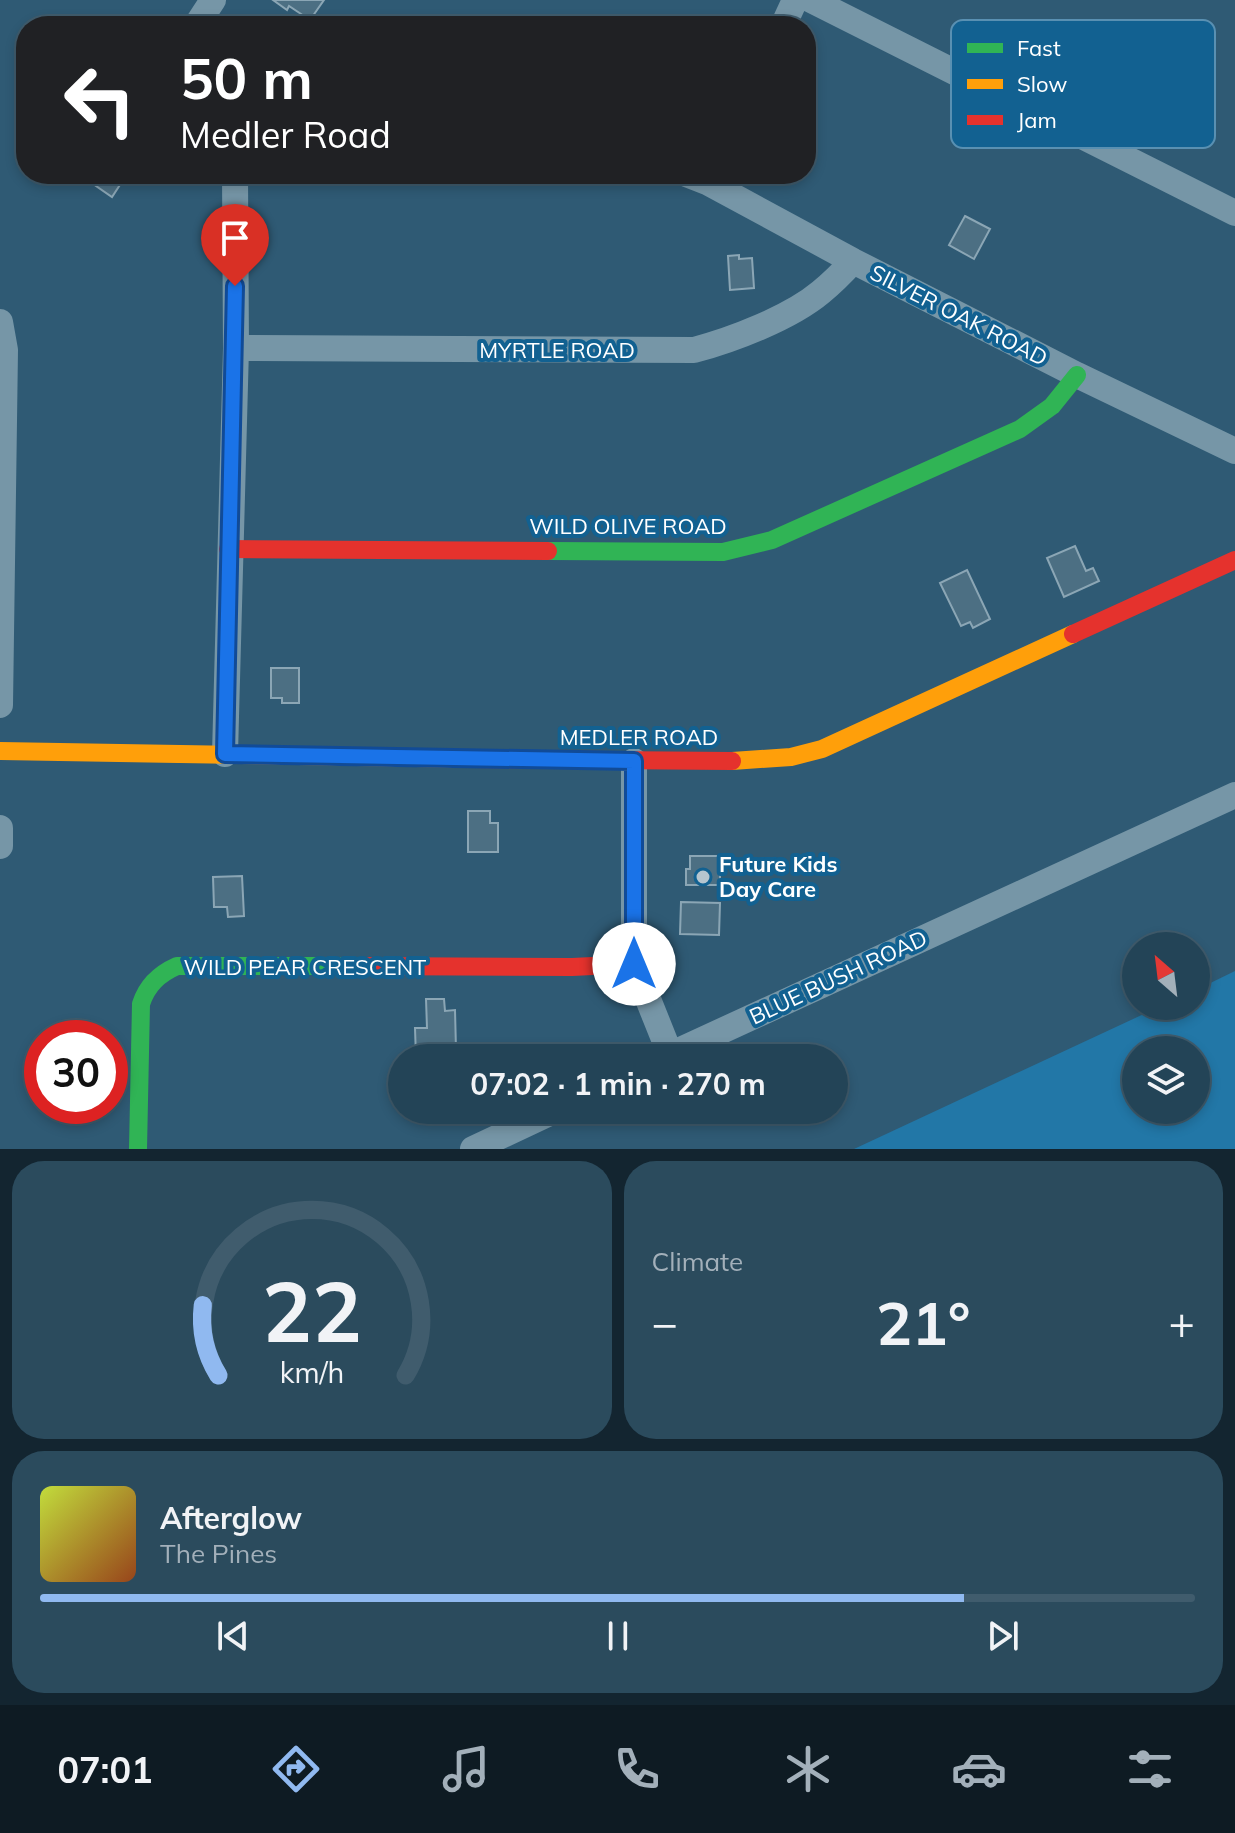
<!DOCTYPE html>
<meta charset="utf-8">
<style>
body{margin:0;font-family:Mulish,sans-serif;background:#2b4b5d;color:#f1f3f6;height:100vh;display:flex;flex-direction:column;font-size:30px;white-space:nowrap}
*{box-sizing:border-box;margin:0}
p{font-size:26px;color:#a3b0ba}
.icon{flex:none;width:44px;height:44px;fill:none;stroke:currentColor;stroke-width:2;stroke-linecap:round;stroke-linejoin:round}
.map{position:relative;height:1149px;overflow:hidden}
.drawer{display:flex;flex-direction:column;gap:12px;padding:12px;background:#132530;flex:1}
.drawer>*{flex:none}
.guide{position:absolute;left:16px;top:16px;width:800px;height:168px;border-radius:32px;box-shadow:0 4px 12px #0003,0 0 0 2px #405c6d;background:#202124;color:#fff;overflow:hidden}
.needle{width:52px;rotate:332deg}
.tools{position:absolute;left:1122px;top:932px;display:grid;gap:16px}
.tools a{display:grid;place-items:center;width:88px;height:88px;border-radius:50%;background:#234457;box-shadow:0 4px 12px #0003,0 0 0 2px #405c6d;font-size:40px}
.speed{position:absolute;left:24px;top:1020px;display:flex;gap:16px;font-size:40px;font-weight:700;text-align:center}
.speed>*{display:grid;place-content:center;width:104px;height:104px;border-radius:50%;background:#234457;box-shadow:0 4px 12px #0003,0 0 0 2px #405c6d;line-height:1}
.speed .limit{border:12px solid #d22;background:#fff;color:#111}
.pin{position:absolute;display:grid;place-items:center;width:68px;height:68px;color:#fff;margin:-82px -34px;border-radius:50% 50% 50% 0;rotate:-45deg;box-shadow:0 0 8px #0007}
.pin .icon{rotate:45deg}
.me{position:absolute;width:88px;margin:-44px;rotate:0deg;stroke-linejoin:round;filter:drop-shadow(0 0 6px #0008)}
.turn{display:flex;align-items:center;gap:28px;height:168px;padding:0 32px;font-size:36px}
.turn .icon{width:104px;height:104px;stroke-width:2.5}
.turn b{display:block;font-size:56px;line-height:68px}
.big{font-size:60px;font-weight:700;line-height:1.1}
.drawer .card{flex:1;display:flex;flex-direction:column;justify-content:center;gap:12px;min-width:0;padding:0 28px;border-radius:32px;background:#2b4b5d}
.drawer .dial{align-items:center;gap:0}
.dial svg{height:208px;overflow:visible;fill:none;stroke:#405c6d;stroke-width:7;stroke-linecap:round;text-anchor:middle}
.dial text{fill:#f1f3f6;stroke:none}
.song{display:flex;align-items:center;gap:24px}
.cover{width:96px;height:96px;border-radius:12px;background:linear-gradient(135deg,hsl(70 70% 55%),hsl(20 70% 35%))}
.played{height:8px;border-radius:4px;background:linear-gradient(90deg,#90b9f0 80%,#405c6d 80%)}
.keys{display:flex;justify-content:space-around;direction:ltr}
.heat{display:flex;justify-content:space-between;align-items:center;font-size:44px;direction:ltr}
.drawer .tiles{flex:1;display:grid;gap:12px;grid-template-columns:1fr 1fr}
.card:last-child{grid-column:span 2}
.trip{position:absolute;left:388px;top:1044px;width:460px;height:80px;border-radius:40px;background:#234457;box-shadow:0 4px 12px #0003,0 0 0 2px #405c6d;font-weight:700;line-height:80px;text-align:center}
.menu{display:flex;height:128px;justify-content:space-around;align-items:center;background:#0e1b23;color:#a3b0ba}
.menu .icon{width:56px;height:56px}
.menu .active{color:#90b9f0}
.menu b{font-size:36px;color:#f1f3f6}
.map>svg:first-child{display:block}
.green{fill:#2277a7;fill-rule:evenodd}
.building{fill:#4c6f83;stroke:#8ba6b5;stroke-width:2}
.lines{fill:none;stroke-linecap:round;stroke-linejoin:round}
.street{stroke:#7696a7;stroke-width:26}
.fast{stroke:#30b455;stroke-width:18}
.slow{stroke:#ff9f0a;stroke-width:18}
.jam{stroke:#e5322d;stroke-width:18}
.route-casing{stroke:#114b97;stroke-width:20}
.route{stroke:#1a73e8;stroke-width:14}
.poi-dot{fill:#b6c5ce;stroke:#126191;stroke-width:3}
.labels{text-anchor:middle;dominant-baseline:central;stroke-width:8;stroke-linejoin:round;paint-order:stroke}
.street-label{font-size:22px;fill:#fff;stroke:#126191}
.poi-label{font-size:22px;font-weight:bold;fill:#fff;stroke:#126191;text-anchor:start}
.key{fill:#126191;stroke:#5990b2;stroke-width:2}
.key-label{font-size:22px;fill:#fff}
</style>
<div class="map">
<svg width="1235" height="1149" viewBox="0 0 1235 1149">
<rect width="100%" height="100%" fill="#2f5a74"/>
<path class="green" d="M 1235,971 L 1235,1149 L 854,1149 L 1161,1006 L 1196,1006 L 1196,990 ZM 1136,1050 L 1196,1050 L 1196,1110 L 1136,1110 Z"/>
<path class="building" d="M 273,0 L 324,0 L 310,20 L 289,6 L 287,10 Z
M 90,174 L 127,174 L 112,197 L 86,179 Z
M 965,216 L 990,229 L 974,259 L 949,245 Z
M 739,255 L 739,259 L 752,258 L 754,288 L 730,290 L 728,256 Z
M 1075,546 L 1086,571 L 1093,568 L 1099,581 L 1064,597 L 1047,558 Z
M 967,570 L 990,619 L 973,628 L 970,622 L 961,626 L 940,583 Z
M 271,668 L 299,668 L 299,703 L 282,703 L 282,698 L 271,698 Z
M 468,811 L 490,811 L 490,823 L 498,823 L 498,852 L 468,852 Z
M 690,856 L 720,856 L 720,885 L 686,885 L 686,869 L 690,869 Z
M 242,876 L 244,916 L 228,917 L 227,907 L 214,907 L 213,877 Z
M 681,902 L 720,903 L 719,935 L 680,934 Z
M 426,999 L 444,999 L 445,1011 L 455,1010 L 456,1050 L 432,1051 L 432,1058 L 416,1058 L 415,1028 L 427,1028 Z"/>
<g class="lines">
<path class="street" d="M 811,0 L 1235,213
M 196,26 L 213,0
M 783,26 L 795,0
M 686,174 L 709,183 L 853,261 L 1077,375 L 1235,451
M 0,322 L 5,350 L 0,705
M 236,348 L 694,350 C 732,340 790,318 821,292 C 832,283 843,272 853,261
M 225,754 L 236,348 L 235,174
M 634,761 L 634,964 L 670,1054
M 0,828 L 0,846
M 663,1058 L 1235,795
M 473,1149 L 556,1110"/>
<path class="fast" d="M 548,551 L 723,552 L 772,540 L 1020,429 L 1052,406 L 1077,375
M 138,1149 L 141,1004 C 147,985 159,974 177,966 L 352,966"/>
<path class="slow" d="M 0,751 L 474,759
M 732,761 L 791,757 L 822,749 L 1073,634"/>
<path class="jam" d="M 228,549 L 548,551
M 1073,634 L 1235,560
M 474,759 L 732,761
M 352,966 L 572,967 L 634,964"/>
</g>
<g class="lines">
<defs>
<path id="route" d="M 235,286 L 225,754 L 634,761 L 634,964"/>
</defs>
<use href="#route" class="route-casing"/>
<use href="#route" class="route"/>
</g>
<circle class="poi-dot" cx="703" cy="877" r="8"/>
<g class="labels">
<g class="street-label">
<text transform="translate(959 315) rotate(27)">SILVER OAK ROAD</text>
<text x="557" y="350">MYRTLE ROAD</text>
<text x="628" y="526">WILD OLIVE ROAD</text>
<text x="639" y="737">MEDLER ROAD</text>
<text x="305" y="967">WILD PEAR CRESCENT</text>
<text transform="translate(838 977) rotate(-25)">BLUE BUSH ROAD</text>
</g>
<g class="poi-label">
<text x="719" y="864">Future Kids<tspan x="719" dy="25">Day Care</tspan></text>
</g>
</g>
<rect x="951" y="20" width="264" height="128" rx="12" class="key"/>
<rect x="967" y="43" width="36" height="10" fill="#30b455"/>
<rect x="967" y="79" width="36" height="10" fill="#ff9f0a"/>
<rect x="967" y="115" width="36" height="10" fill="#e5322d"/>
<g class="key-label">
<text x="1017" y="56">Fast</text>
<text x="1017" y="92">Slow</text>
<text x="1017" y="128">Jam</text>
</g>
</svg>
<div class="tools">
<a><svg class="needle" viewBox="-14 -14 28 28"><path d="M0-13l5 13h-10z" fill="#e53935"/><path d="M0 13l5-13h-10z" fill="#a3b0ba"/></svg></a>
<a><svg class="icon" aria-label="layers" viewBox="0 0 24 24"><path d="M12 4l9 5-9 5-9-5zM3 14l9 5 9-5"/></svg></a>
</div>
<div class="speed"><div class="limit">30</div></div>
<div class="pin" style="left:235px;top:286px;background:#d93025"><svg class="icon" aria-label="arrive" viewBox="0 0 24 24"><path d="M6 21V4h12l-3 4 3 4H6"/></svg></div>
<svg class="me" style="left:634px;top:964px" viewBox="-20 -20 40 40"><circle r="19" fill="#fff"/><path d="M0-13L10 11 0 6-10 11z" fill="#1a73e8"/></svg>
<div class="trip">07:02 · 1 min · 270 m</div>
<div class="guide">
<div class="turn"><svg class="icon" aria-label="left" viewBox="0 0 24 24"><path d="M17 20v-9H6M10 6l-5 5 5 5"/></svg><div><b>50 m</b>Medler Road</div></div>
</div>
</div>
<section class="drawer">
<div class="tiles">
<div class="card dial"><svg viewBox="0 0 100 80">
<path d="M14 69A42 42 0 1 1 86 69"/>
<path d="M14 69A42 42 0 0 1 8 42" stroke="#90b9f0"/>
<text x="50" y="56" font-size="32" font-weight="700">22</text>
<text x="50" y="72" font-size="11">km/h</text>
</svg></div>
<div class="card"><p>Climate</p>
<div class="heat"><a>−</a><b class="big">21°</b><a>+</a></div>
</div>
<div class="card">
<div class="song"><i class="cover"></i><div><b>Afterglow</b><p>The Pines</p></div></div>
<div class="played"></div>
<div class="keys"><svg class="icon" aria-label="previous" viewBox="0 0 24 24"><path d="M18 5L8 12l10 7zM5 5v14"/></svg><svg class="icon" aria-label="pause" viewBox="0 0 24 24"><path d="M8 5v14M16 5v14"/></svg><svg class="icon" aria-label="next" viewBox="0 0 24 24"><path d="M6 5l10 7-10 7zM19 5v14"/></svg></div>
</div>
</div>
</section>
<nav class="menu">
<b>07:01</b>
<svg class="icon active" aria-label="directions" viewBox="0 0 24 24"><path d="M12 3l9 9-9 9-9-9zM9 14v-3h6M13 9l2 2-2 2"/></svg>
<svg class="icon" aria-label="music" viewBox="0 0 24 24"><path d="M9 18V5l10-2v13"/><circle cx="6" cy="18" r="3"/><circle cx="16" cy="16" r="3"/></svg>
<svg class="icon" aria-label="phone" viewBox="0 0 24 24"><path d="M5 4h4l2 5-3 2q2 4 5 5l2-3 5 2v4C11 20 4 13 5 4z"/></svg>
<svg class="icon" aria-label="climate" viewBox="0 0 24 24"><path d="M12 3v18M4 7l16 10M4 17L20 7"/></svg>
<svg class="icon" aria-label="car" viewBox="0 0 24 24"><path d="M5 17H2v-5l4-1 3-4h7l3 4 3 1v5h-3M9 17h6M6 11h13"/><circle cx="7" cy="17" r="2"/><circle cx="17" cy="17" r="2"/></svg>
<svg class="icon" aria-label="filters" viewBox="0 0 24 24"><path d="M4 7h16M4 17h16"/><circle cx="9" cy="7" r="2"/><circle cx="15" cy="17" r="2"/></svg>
</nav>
